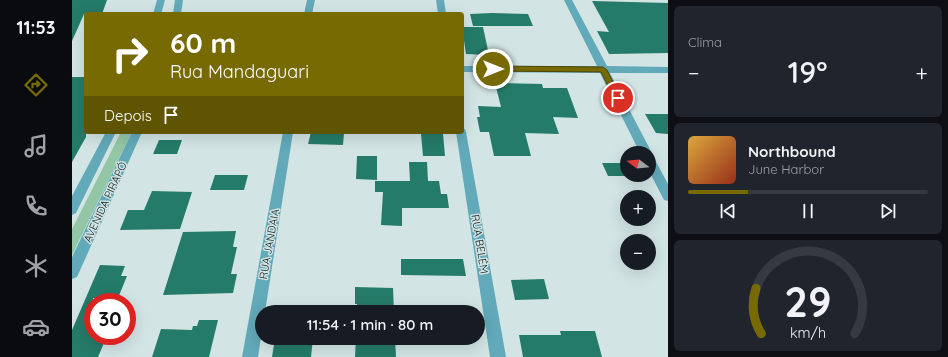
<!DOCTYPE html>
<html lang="pt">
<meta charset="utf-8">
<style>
body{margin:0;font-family:Quicksand,sans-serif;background:#20242c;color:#f1f3f6;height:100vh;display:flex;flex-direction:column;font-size:15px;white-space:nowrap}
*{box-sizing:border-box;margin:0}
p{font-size:13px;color:#9ea1a6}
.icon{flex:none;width:22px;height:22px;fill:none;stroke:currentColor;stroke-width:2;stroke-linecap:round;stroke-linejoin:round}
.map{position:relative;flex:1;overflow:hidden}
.sheet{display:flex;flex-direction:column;gap:6px;padding:6px;background:#0d0f14;width:280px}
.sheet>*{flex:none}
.guide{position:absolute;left:12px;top:12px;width:380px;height:122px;border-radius:4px;box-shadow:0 4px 16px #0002;background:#776a03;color:#fff;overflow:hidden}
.needle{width:26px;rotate:286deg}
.buttons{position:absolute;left:548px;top:146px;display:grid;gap:8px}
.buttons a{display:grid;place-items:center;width:36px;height:36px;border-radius:50%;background:#171b24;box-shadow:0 4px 16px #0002;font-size:20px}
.speed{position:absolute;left:12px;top:293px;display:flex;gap:8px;font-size:20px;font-weight:700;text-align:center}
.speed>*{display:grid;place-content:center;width:52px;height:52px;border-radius:50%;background:#171b24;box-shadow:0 4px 16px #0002;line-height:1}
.speed .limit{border:6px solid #d22;background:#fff;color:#111}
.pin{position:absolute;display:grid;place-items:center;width:34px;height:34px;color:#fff;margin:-17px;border:2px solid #fff;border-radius:50%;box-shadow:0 1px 4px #0007}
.me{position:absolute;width:44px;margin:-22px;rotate:90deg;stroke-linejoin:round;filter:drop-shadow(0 0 3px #0008)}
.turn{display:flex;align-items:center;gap:14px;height:84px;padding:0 20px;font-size:18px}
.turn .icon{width:52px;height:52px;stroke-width:2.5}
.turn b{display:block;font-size:28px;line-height:34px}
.then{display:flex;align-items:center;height:38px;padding:0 20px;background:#0003;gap:8px;font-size:15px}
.big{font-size:30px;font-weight:600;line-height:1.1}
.sheet .tile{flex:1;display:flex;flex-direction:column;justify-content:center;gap:6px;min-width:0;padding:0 14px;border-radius:6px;background:#20242c}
.sheet .dial{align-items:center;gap:0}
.dial svg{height:104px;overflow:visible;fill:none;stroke:#363941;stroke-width:7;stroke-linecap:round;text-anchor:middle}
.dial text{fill:#f1f3f6;stroke:none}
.song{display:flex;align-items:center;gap:12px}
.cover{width:48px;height:48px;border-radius:6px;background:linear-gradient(135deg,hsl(40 70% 55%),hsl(10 70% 35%))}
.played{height:4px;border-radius:2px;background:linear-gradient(90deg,#776a03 25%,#363941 25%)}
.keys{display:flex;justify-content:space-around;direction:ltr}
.heat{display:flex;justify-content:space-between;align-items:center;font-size:22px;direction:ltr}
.trip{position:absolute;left:183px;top:305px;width:230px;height:40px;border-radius:20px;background:#171b24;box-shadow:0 4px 16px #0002;font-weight:600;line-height:40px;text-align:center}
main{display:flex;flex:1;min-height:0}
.tabs{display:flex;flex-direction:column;width:72px;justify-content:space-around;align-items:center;background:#090b0e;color:#9ea1a6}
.tabs .icon{width:28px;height:28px}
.tabs .selected{color:#776a03}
.tabs b{font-size:18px;color:#f1f3f6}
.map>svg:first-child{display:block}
.green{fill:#93c6a7}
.building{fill:#257b69}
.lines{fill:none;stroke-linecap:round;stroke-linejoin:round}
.minor{fill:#62a9b9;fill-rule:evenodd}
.route{fill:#776a03;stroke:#4d4502}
.labels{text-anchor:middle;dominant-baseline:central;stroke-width:3;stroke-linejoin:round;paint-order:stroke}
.street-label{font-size:11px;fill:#191f1f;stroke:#d2e4e4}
</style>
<main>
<nav class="tabs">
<b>11:53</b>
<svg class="icon selected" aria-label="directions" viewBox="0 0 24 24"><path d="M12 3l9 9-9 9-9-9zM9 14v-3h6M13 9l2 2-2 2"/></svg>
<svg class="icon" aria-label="music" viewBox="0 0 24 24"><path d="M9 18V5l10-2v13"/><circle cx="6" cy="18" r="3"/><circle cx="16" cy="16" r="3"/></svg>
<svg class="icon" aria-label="phone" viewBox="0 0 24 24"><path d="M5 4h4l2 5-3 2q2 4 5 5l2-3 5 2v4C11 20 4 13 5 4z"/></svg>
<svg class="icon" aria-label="climate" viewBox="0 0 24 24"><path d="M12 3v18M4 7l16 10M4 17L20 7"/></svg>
<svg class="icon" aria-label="car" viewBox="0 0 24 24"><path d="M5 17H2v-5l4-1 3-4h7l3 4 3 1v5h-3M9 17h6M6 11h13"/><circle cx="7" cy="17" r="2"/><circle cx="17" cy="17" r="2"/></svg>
</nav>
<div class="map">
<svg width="596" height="357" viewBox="0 0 596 357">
<rect width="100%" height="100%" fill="#d2e4e4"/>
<path class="green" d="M 49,132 L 60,132 L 0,255 L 0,229 Z"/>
<path class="building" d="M 0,0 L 35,0 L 30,14 L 12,14 L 0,41 Z
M 520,1 L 596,3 L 596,53 L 537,54 L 525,31 L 537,32 Z
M 420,13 L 456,14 L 461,26 L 401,26 L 398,14 Z
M 390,27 L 411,27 L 417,55 L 394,54 Z
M 0,77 L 14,77 L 14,137 L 0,162 Z
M 423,83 L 470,84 L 471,88 L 495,88 L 506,118 L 481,117 L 487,134 L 453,133 L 459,156 L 422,156 L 417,132 L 408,132 L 405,117 L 408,117 L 406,106 L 429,107 Z
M 573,114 L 596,114 L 596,134 L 584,133 Z
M 239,132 L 272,133 L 271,145 L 236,144 Z
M 349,134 L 371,134 L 373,156 L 351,156 Z
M 87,140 L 110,140 L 105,154 L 81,154 Z
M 285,156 L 305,156 L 305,180 L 284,179 Z
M 337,162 L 355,162 L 356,181 L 367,181 L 369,194 L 375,194 L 377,208 L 330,208 L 330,226 L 309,225 L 311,192 L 303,192 L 303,181 L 338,181 Z
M 530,163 L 555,163 L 555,176 L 536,176 Z
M 143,175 L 176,175 L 172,190 L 138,190 Z
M 80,191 L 120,192 L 108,229 L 48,230 L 56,210 L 72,210 Z
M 164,231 L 161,247 L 165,247 L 159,274 L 165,274 L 161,293 L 91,295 L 111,232 Z
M 329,259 L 391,259 L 394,276 L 329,275 Z
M 28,265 L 53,266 L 49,276 L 55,276 L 46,298 L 21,298 L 21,336 L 35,336 L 26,357 L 0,357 L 0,330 Z
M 472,279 L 477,299 L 443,300 L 439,280 Z
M 283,287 L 321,288 L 322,312 L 285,312 L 285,304 L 283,304 Z
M 127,320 L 146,320 L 137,357 L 80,357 L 89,329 L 120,330 L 121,326 L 125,326 Z
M 488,331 L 523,331 L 530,357 L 451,357 L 447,335 L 489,335 Z
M 203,338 L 241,338 L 239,357 L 200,357 Z
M 284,338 L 323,338 L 324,357 L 283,357 Z"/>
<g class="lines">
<path class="minor" d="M 85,0 L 93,0 L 89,14 L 81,14 Z
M 103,0 L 111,0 L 109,14 L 101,14 Z
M 235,0 L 243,0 L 240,14 L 232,14 Z
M 364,0 L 372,0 L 374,14 L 366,14 Z
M 492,0 L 500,0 L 535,66 L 596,67 L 596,73 L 538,73 L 580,153 L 579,155 L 581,156 L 596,184 L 596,201 L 592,200 L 577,171 L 577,153 L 568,153 L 528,73 L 390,72 L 390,66 L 525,66 Z
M 390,128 L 393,129 L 394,132 L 434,357 L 418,357 L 384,132 L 390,132 Z
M 34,132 L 44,132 L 4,213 L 0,215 L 0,196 Z
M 60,132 L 70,132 L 5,277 L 0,279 L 0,257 Z
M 211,132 L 221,132 L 193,312 L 190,312 L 190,331 L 186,357 L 170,357 Z"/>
</g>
<path class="route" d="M 421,66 L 531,67 L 535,70 L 549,98 L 548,100 L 543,100 L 529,72 L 421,71 L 418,69 Z"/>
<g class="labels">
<g class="street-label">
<text transform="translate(33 202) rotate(-65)">AVENIDA PIRAPÓ</text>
<text transform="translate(197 244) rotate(-80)">RUA JANDAIA</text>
<text transform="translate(408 244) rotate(81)">RUA BELÉM</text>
</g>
</g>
</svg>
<div class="buttons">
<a><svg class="needle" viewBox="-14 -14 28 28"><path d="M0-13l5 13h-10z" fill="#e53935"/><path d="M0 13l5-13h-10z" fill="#9ea1a6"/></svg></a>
<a>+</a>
<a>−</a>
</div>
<div class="speed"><div class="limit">30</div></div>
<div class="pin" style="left:546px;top:98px;background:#d93025"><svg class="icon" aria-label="arrive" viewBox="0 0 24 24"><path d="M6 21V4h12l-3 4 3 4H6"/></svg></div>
<svg class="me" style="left:421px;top:69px" viewBox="-20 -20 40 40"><circle r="17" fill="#776a03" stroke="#fff" stroke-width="3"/><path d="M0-11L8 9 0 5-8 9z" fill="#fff"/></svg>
<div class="trip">11:54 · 1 min · 80 m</div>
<div class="guide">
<div class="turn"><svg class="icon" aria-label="right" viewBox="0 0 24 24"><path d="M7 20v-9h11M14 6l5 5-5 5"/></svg><div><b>60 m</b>Rua Mandaguari</div></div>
<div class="then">Depois<svg class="icon" aria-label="arrive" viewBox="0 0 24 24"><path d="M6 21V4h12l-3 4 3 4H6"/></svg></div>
</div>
</div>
<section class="sheet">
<div class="tile"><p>Clima</p>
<div class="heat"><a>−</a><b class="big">19°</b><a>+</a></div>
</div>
<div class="tile">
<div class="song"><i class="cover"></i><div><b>Northbound</b><p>June Harbor</p></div></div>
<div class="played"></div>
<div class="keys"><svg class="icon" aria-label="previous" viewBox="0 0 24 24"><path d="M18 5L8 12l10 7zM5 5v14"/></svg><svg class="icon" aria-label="pause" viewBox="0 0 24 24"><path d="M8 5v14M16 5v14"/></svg><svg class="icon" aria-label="next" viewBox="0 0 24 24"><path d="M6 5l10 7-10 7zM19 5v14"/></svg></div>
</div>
<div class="tile dial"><svg viewBox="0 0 100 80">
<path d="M14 69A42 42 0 1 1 86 69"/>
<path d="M14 69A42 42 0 0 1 10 34" stroke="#776a03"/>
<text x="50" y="56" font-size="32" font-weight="700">29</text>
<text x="50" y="72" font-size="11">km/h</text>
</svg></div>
</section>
</main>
